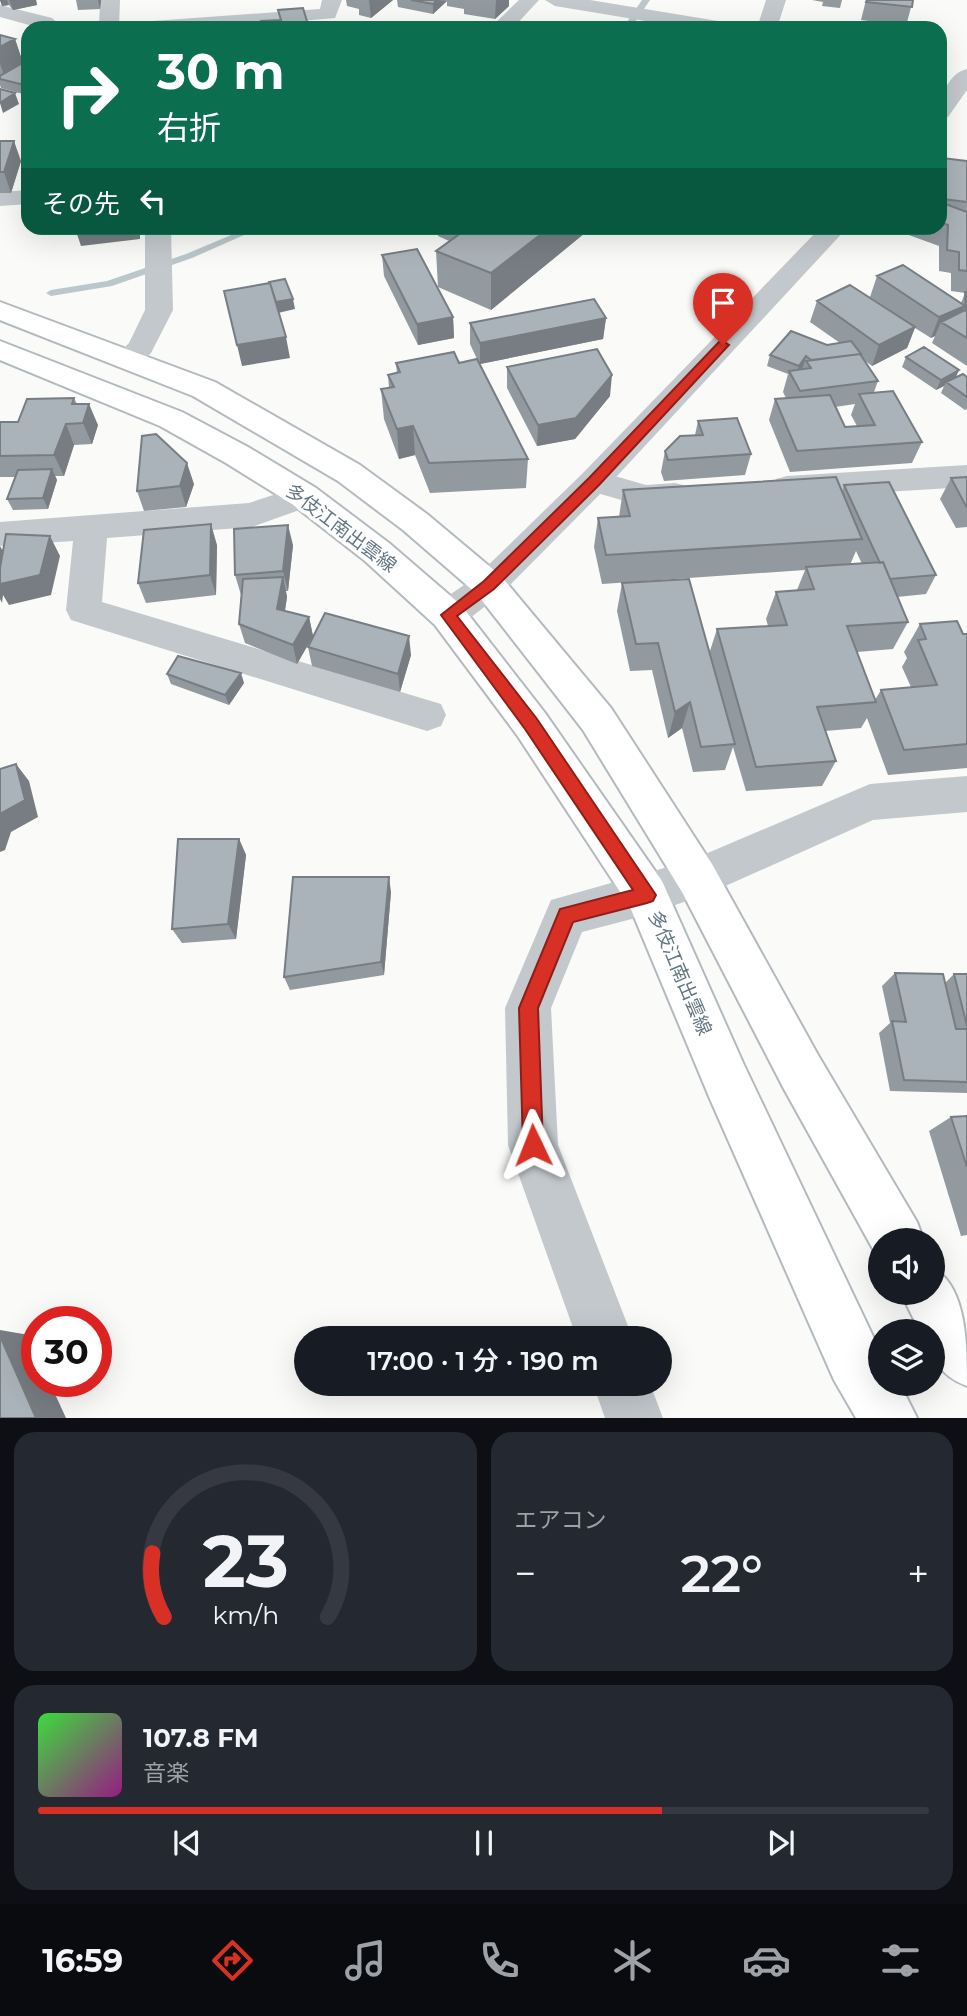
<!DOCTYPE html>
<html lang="ja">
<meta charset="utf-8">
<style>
body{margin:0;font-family:Montserrat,"Noto Sans JP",sans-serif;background:#242831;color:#f1f3f6;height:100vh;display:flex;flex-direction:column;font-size:26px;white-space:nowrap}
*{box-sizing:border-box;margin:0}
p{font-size:23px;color:#9ea1a6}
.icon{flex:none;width:38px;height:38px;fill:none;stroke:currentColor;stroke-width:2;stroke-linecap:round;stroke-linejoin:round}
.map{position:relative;height:1418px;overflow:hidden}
.sheet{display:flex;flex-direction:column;gap:14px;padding:14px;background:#0d0f14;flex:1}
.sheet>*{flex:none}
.top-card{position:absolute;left:21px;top:21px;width:926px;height:214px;border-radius:21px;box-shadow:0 7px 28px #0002;background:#0b6e4f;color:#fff;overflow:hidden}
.buttons{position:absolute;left:868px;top:1228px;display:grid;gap:14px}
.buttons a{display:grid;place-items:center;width:77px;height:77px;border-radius:50%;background:#171b24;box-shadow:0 7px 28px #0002;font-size:35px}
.speed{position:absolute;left:21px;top:1306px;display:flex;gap:14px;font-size:35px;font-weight:700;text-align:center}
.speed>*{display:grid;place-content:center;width:91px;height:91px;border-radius:50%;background:#171b24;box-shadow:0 7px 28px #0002;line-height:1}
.speed .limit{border:10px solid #d22;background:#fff;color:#111}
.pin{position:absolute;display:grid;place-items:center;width:60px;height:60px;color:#fff;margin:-72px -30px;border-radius:50% 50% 50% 0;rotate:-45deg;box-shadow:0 0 7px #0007}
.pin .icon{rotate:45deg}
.me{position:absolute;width:77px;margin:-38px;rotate:358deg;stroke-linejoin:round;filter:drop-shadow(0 0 5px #0008)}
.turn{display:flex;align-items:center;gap:24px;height:147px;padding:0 21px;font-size:32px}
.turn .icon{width:91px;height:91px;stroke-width:2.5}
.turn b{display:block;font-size:49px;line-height:60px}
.then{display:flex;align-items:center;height:66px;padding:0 21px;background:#0003;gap:14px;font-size:26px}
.big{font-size:52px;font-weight:600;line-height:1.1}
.sheet .widget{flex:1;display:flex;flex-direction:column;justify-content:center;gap:10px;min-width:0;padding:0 24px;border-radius:21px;background:#242831}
.sheet .dial{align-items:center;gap:0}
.dial svg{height:182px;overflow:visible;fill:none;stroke:#363941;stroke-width:7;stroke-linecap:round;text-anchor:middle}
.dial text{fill:#f1f3f6;stroke:none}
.song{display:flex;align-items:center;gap:21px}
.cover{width:84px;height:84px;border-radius:10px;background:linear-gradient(135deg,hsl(120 70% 55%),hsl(310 70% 35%))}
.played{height:7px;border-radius:4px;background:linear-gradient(90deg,#d93025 70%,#363941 70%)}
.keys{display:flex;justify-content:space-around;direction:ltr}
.heat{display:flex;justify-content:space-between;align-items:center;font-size:38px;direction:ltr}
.sheet .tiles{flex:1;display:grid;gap:14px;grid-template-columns:1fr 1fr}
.widget:last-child{grid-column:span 2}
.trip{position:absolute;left:294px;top:1326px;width:378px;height:70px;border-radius:35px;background:#171b24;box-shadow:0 7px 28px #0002;font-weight:600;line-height:70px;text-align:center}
.tabs{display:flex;height:112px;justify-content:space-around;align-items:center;background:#090b0e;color:#9ea1a6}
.tabs .icon{width:49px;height:49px}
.tabs .selected{color:#d93025}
.tabs b{font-size:32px;color:#f1f3f6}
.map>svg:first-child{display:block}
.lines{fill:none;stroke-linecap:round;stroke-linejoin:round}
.stream{fill:#bbc7cb;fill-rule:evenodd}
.secondary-casing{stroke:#b3babf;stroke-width:4}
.minor{fill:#c3c8cc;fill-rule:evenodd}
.tertiary{fill:#c3c8cc;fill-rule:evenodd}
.secondary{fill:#fff;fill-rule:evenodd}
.wall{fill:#929a9f;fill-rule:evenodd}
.shaded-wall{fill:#777d82}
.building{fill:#aab3b9;stroke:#777d82;stroke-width:2}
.route{fill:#d93025;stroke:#8d1f18;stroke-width:2}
.labels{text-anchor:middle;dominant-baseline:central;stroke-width:7;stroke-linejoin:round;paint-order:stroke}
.street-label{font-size:19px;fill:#657683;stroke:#fff}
</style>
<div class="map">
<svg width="967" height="1418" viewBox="0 0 967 1418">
<rect width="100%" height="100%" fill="#fafaf8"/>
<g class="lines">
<path class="stream" d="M 642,0 L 650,0 L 631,28 L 623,28 Z
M 248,228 L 260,228 L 192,258 L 112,286 L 51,296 L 46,293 L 51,290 L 107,281 L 186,254 Z"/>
<defs>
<path id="secondary" d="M 0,302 L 215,382 L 360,465 L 427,514 L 501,576 L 611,708 L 712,864 L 818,1055 L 917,1222 L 924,1241 L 880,1241 L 879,1260 L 784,1089 L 682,892 L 583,730 L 477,594 L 403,530 L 338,481 L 193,396 L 0,320 Z
M 0,341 L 182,412 L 248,447 L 316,488 L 389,543 L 461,605 L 545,713 L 662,881 L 744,1065 L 880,1351 L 880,1384 L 900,1384 L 917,1418 L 856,1418 L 834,1380 L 710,1099 L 630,907 L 517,735 L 435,625 L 365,561 L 292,504 L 226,463 L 160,426 L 0,360 Z
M 933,1268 C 967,1287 967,1345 967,1386 C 939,1375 933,1361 933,1332 L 920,1332 L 901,1293 L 933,1293 Z"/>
</defs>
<use href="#secondary" class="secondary-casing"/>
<path class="minor" d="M 100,0 L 120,0 L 119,28 L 99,28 Z
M 322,0 L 342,0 L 335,18 L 220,28 L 129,28 L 132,24 L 139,22 L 320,9 Z
M 519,0 L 539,0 L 513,28 L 490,28 Z
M 766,0 L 786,0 L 777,28 L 757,28 Z
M 0,5 L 52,18 L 63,28 L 40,28 L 0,17 Z
M 28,190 L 28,204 L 0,206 L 0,192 Z
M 145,228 L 171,228 L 173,310 L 151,353 L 139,365 L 129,368 L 119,365 L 114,359 L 129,343 L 145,310 Z
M 967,465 L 967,487 L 787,498 L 776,495 L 771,487 L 776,479 L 787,476 Z
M 594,470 L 646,485 L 675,483 L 687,486 L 691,494 L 687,502 L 646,507 L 583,489 L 578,481 L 583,473 Z
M 304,485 L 316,488 L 320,496 L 316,504 L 252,527 L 107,538 L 102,602 L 441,704 L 446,715 L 441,726 L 427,731 L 71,620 L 66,610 L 73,541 L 0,546 L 0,522 L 249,503 Z
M 967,776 L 967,812 L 873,820 L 712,892 L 647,915 L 582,932 L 551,1008 L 558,1145 L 633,1339 L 577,1339 L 508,1145 L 505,1008 L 551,900 L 689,861 L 870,784 Z
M 593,1384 L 650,1384 L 663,1418 L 605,1418 Z"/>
<path class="tertiary" d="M 545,0 L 590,0 L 724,22 L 731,24 L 734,28 L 688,28 L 555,6 Z
M 967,69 L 967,90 L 948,117 L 940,119 C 940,100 946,74 967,69 Z
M 820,228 L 847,228 L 605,489 L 501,594 L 461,625 L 448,629 L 435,625 L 430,615 L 435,605 L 477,576 L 583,473 Z"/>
<use href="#secondary" class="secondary"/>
</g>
<path class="wall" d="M 0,0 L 36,0 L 37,5 L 13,10 L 9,5 L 2,6 Z
M 76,0 L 101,0 L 100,9 L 78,10 Z
M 346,0 L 393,0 L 371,18 L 359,15 L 359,9 L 347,6 Z
M 397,0 L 509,0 L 509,6 L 495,19 L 464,14 L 464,9 L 447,6 L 447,1 L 433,14 L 398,7 Z
M 812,0 L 842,0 L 840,8 L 822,6 L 823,2 Z
M 866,0 L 913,0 L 906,26 L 861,20 Z
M 0,35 L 15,39 L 23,63 L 28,60 L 28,91 L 23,94 L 1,88 L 0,85 Z
M 0,141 L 21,161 L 11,193 L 0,193 Z
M 942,158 L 967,161 L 967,366 L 932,343 L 935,336 L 931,338 L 915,328 L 907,348 L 872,366 L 864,360 L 878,381 L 874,392 L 922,442 L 912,463 L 790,472 L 769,420 L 775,399 L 786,398 L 783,392 L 788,374 L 767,366 L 770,355 L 840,343 L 810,322 L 817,301 L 899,316 L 870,297 L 877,276 L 961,303 L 965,293 L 951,291 L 951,273 L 939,271 L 939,246 L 895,230 L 896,228 L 940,228 L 940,164 ZM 855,404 L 851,415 L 857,426 L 845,427 L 835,407 Z
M 438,228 L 591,228 L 491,310 L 438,287 L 436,251 L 449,241 L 438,236 Z
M 382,255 L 453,317 L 454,338 L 418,345 L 384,276 Z
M 606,318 L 603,339 L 480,364 L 528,459 L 526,488 L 430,493 L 415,455 L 399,459 L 384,419 L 381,389 L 389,388 L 388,375 L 397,373 L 396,363 L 459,363 L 477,359 L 470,344 L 470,323 Z
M 906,357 L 959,370 L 955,378 L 967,377 L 967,409 L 965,410 L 941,393 L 944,386 L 936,390 L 902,367 Z
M 507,367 L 610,396 L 575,439 L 537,446 L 507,388 Z
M 74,398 L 77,404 L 98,425 L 92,444 L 74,445 L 64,476 L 55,476 L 57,480 L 48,509 L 13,510 L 7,499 L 15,477 L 0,477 L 0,422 L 18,422 Z
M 698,421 L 751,454 L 745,475 L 664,481 L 661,472 L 665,451 L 695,435 Z
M 967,477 L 967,527 L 956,528 L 940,499 L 951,478 Z
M 194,484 L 186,507 L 144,511 L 137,491 Z
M 844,485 L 936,575 L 926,594 L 897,597 L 908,622 L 893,649 L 857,652 L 875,700 L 881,690 L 911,687 L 902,667 L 907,658 L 904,652 L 920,624 L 963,634 L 967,634 L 967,768 L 888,775 L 867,718 L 861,728 L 825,731 L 836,761 L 822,786 L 746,791 L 733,747 L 725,770 L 693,772 L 682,728 L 668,738 L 652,670 L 630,671 L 617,611 L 622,583 L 709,654 L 717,629 L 768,626 L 766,619 L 776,592 L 797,590 L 805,570 L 602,584 L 594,547 L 598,518 L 619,517 L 623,490 L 842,492 ZM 856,551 L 862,564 L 850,565 Z
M 217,545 L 216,595 L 146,603 L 138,583 Z
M 293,545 L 288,591 L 286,591 L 287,597 L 285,611 L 309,617 L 313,636 L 297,664 L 245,643 L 239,624 L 241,595 L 235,575 Z
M 308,647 L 411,655 L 400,692 L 312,666 Z
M 167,674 L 244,683 L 229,705 L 171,684 Z
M 239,839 L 246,855 L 236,939 L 182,943 L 172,929 Z
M 391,892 L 384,975 L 290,990 L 284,977 Z
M 895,973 L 945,983 L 954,974 L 967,974 L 967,1093 L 890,1091 L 879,1033 L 890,1023 L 882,986 Z
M 967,1116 L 967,1235 L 961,1236 L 929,1131 L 951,1117 Z"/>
<path class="shaded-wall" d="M 0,0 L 7,0 L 9,5 L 2,6 Z
M 9,0 L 36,0 L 37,5 L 13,10 Z
M 98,0 L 101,0 L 100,9 Z
M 369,0 L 393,0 L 371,18 Z
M 437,0 L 447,1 L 433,14 L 433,4 Z
M 496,0 L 509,0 L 509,6 L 495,19 Z
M 15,39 L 24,66 L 5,77 L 0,64 L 0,47 Z
M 28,79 L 28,91 L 23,94 L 20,84 Z
M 15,93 L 19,104 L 3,113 L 0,103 Z
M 14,141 L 21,161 L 11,193 L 4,172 Z
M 75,228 L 140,228 L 140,239 L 81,246 Z
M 549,228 L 591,228 L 491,310 L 491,273 Z
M 293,299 L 295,309 L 278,313 L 276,302 Z
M 965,306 L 956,327 L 941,322 L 935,336 L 931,338 L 939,317 Z
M 453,317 L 454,338 L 418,345 L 417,324 Z
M 606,318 L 603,339 L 480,364 L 480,343 Z
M 915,327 L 907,348 L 872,366 L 879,345 Z
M 286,337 L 290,358 L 242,366 L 237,345 Z
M 806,356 L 803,367 L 795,377 L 799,366 Z
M 959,370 L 954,381 L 946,382 L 944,386 L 936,390 L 941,380 Z
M 612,375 L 610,396 L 575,439 L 537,446 L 538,425 Z
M 89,404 L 98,425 L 92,444 L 83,423 Z
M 66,424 L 74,445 L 64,476 L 54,455 Z
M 413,426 L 415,455 L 399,459 L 397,429 Z
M 187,463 L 194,484 L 186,507 L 180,486 Z
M 52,469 L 57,480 L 48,509 L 43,498 Z
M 211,524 L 217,545 L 216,595 L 210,575 Z
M 288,525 L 293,545 L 288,591 L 283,571 Z
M 50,536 L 60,556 L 51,595 L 9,605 L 3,595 L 2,603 L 0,599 L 0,546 L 9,562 Z
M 283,577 L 287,597 L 282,629 L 277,609 Z
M 309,617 L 313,636 L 297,664 L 293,645 Z
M 409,636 L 411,655 L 400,692 L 398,674 Z
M 241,673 L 244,683 L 229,705 L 225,695 Z
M 690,702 L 682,728 L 668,738 L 675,712 Z
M 16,764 L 29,781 L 38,817 L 11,832 L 5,850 L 0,852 L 0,814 Z
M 239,839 L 246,855 L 236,939 L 228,924 Z
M 389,877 L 391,892 L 384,975 L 381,962 Z
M 0,1330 L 29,1335 L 37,1353 L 37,1381 L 49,1381 L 66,1418 L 36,1418 L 0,1336 Z"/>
<path class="building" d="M 411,0 L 437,0 L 433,4 Z
M 867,0 L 913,0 L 912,7 L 866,2 Z
M 303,8 L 309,28 L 263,28 L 261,21 L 281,20 L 278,10 Z
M 439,23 L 451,28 L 428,28 Z
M 0,35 L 15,39 L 0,47 Z
M 28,60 L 28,79 L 20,84 L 0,79 L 0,76 Z
M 0,89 L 15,93 L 0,103 Z
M 0,141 L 14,141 L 4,172 L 0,172 Z
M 942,158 L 967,161 L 967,202 L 943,199 Z
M 940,202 L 967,212 L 967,271 L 959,270 L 959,252 L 947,250 L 948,225 L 940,222 Z
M 468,228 L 549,228 L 491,273 L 436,251 Z
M 417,249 L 453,317 L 417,324 L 382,255 Z
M 903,265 L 965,306 L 939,317 L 877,276 Z
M 285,279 L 293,299 L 276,302 L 270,283 L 269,283 L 269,282 Z
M 270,283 L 286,337 L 237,345 L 224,291 Z
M 850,285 L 915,327 L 879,345 L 817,301 Z
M 965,292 L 967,292 L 967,311 L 966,311 Z
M 594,299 L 606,318 L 480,343 L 470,323 Z
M 965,310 L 967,311 L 967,338 L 941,322 Z
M 791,331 L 827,345 L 851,341 L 861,354 L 811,360 L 806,356 L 799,366 L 770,355 Z
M 924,347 L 959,370 L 941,380 L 906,357 Z
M 597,349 L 612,375 L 576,418 L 538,425 L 507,367 Z
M 454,352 L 459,363 L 477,359 L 528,459 L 429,463 L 413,426 L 397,429 L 381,389 L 394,387 L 388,375 L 400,372 L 396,363 Z
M 860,354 L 878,381 L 800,391 L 789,371 L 811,368 L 806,361 Z
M 963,374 L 967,377 L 967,397 L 946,382 Z
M 893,391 L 922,442 L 797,451 L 775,399 L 830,395 L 845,427 L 875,425 L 859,394 Z
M 74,398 L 72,404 L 89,404 L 83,423 L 66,424 L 54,455 L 0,456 L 0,422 L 18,422 L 27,399 Z
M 737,418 L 751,454 L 668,460 L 665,451 L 680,436 L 703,435 L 698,421 Z
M 156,434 L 187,463 L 180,486 L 137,491 L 142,436 Z
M 52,469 L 43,498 L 7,499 L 18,470 Z
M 836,477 L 862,539 L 606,555 L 598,518 L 630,516 L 623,490 Z
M 967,477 L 967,508 L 951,478 Z
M 889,482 L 936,575 L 890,579 L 883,562 L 880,563 L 844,485 Z
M 211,524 L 210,575 L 138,583 L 144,530 Z
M 288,525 L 283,571 L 235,575 L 234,529 Z
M 6,534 L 50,536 L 40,575 L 0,584 L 0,568 Z
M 883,562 L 908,622 L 847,626 L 876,702 L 817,707 L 836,761 L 756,767 L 717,629 L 787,625 L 776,592 L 814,589 L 806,567 Z
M 283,577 L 277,609 L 309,617 L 293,645 L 239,624 L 243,579 Z
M 689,579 L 735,744 L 701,747 L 690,702 L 675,712 L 658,643 L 636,644 L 622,583 Z
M 325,613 L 409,636 L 398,674 L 308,647 Z
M 957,621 L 963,634 L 967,634 L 967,744 L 904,750 L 881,690 L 937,685 L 918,640 L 926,639 L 920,624 Z
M 178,656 L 241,673 L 225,695 L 167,674 Z
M 16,764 L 25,800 L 0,814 L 0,769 Z
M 178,839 L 239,839 L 228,924 L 172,929 Z
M 293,877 L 389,877 L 381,962 L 284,977 Z
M 895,973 L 943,974 L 956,1029 L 967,1029 L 967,1082 L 904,1080 L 892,1021 L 906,1022 Z
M 954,974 L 967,974 L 967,1026 Z
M 967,1116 L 967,1167 L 951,1117 Z
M 0,1336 L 36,1418 L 0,1418 Z"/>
<path class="route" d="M 723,341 L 729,345 L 727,347 L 599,485 L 494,589 L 457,616 L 537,719 L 656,895 L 653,901 L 647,903 L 573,922 L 538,1008 L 543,1145 L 540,1153 L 533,1156 L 526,1153 L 523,1145 L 519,1008 L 560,909 L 633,890 L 525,729 L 441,615 L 484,581 L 589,478 L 719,342 Z"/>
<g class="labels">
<g class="street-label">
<text transform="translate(341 528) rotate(37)">多伎江南出雲線</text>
<text transform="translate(680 973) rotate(67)">多伎江南出雲線</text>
</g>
</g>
</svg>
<div class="buttons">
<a><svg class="icon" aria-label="sound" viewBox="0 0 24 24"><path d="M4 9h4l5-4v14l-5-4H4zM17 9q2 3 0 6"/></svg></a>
<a><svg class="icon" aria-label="layers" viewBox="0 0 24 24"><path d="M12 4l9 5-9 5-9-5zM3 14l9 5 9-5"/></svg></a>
</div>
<div class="speed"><div class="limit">30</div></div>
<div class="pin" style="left:723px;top:345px;background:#d93025"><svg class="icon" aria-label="arrive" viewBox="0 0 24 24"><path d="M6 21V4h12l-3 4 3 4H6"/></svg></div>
<svg class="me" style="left:533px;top:1145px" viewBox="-20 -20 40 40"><path d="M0-17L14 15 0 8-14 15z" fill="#d93025" stroke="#fff" stroke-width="4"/></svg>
<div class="trip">17:00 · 1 分 · 190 m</div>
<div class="top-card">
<div class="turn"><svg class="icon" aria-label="right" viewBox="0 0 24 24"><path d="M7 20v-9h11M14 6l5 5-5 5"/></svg><div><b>30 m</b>右折</div></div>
<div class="then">その先<svg class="icon" aria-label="left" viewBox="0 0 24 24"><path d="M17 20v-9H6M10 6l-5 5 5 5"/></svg></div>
</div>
</div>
<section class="sheet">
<div class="tiles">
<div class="widget dial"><svg viewBox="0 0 100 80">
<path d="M14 69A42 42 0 1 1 86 69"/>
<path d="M14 69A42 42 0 0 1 9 41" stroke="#d93025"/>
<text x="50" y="56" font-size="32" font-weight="700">23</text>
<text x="50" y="72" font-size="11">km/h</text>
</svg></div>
<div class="widget"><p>エアコン</p>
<div class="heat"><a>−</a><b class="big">22°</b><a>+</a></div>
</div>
<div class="widget">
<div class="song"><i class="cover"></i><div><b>107.8 FM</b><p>音楽</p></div></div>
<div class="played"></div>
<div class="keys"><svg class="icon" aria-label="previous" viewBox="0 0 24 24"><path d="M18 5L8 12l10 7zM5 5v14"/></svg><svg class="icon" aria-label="pause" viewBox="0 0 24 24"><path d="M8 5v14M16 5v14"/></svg><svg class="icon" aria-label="next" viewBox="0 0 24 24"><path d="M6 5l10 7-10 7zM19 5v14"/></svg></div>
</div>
</div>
</section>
<nav class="tabs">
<b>16:59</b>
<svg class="icon selected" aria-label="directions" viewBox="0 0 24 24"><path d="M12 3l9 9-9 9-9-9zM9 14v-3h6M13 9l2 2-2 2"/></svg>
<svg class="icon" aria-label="music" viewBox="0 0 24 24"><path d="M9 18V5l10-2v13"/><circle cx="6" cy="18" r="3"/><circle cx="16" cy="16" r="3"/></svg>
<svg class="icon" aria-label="phone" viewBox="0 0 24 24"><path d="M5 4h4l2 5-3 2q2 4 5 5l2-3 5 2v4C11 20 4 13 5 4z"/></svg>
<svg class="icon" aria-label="climate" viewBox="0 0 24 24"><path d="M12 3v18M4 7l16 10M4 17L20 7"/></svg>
<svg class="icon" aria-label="car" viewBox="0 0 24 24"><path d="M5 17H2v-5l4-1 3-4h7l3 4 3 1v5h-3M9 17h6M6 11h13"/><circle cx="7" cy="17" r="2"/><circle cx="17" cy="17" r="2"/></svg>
<svg class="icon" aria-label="filters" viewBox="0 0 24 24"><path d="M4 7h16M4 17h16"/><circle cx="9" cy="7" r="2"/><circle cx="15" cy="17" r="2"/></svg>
</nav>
